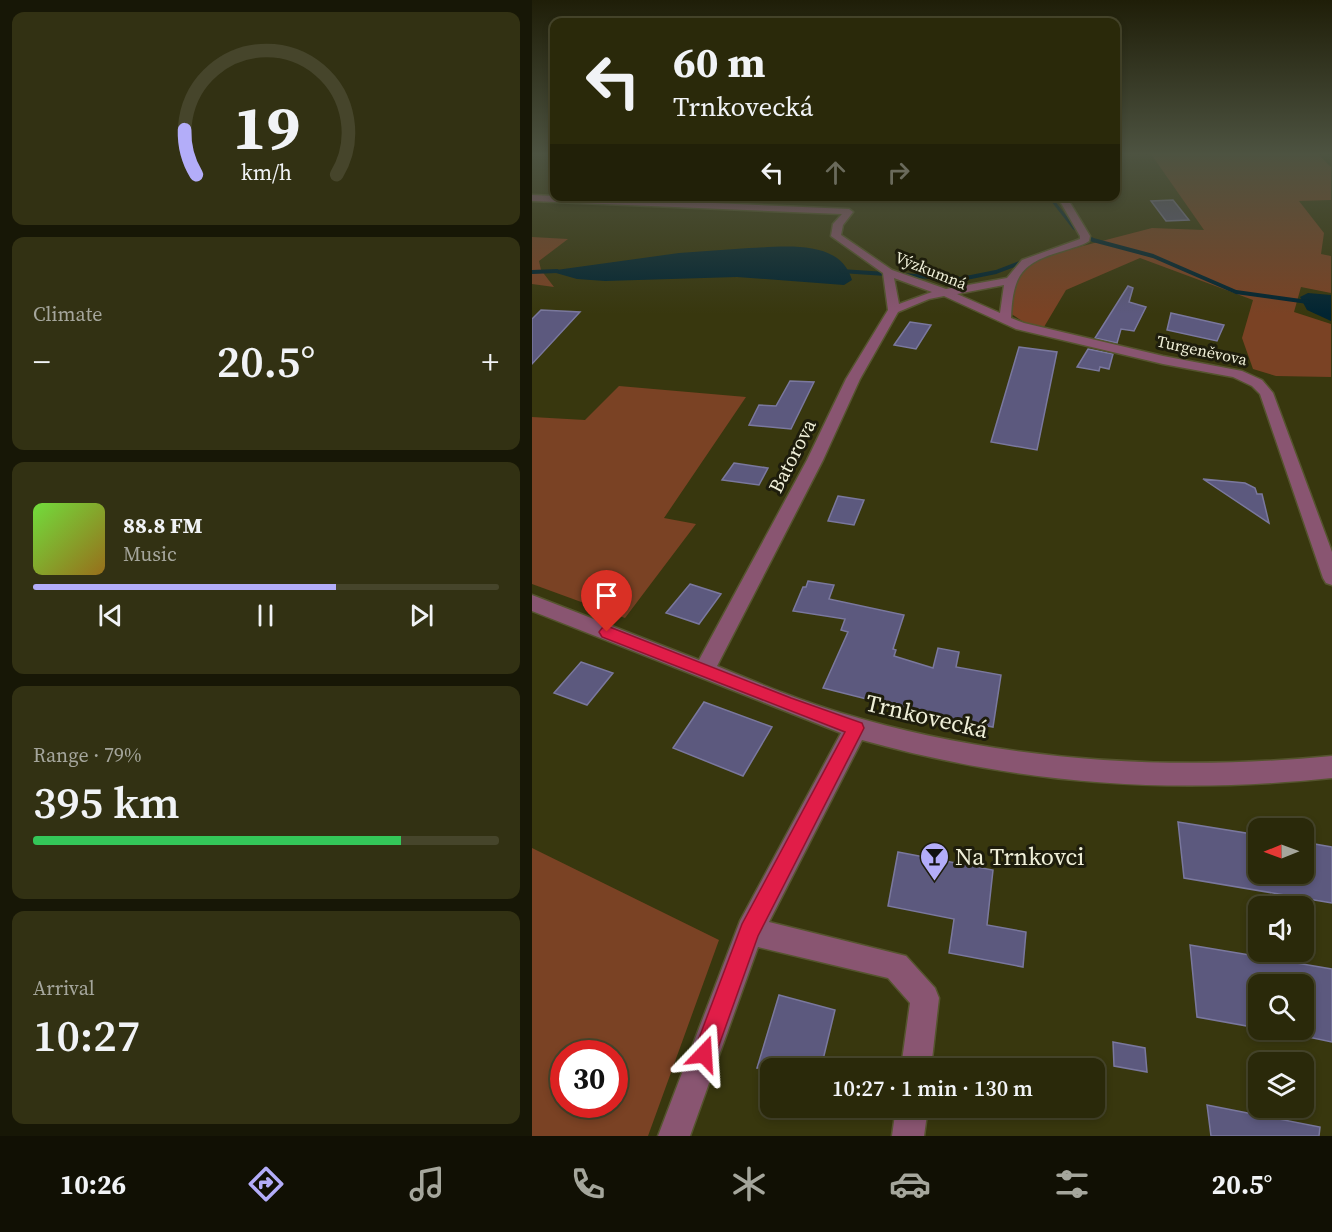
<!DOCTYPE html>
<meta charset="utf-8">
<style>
body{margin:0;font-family:"Source Serif 4",serif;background:#323113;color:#f1f3f6;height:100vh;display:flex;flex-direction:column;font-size:22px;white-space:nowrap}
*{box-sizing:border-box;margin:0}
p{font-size:20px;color:#a5a69c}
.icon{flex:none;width:33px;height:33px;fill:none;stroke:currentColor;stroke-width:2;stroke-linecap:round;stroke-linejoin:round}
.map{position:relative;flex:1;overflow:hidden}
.panel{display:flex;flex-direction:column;gap:12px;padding:12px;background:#171706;width:532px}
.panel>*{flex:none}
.top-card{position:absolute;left:18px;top:18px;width:570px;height:183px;border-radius:12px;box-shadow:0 3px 9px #0003,0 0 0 2px #46452b;background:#2a290a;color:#f1f3f6;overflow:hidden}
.needle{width:39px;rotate:269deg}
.buttons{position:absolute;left:716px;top:818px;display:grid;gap:12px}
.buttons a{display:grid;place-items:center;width:66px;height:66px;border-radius:12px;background:#2a290a;box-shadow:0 3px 9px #0003,0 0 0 2px #46452b;font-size:30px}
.speed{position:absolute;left:18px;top:1040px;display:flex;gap:12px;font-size:30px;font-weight:700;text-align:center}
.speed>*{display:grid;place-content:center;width:78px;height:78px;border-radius:50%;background:#2a290a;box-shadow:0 3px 9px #0003,0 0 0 2px #46452b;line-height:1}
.speed .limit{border:9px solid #d22;background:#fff;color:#111}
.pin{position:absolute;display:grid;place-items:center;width:51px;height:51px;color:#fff;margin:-62px -26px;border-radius:50% 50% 50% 0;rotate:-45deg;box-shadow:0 0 6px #0007}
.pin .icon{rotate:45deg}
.me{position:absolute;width:66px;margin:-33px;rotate:20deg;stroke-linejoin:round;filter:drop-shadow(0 0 4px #0008)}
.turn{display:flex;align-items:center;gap:21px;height:126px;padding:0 24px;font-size:27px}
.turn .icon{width:78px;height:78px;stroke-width:2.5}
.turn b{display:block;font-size:42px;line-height:51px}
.lanes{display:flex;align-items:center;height:57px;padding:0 24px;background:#0003;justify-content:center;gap:30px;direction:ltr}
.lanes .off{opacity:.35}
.big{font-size:45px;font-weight:600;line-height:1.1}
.panel .card{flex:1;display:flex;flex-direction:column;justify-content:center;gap:9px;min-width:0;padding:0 21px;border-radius:12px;background:#323113}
.panel .dial{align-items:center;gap:0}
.dial svg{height:156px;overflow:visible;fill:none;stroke:#46452b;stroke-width:7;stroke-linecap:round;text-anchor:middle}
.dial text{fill:#f1f3f6;stroke:none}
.song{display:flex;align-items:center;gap:18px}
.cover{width:72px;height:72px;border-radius:9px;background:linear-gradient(135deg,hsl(100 70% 55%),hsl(40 70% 35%))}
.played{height:6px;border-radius:3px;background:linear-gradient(90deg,#b3adf9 65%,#46452b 65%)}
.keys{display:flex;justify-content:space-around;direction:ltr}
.heat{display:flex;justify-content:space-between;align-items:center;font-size:33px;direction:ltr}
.charge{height:9px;border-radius:4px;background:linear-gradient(90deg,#34c759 79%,#46452b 0)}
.trip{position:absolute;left:228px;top:1058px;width:345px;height:60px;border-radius:12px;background:#2a290a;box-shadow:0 3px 9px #0003,0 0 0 2px #46452b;font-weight:600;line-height:60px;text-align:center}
.dock{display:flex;height:96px;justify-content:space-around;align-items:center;background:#111004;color:#a5a69c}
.dock .icon{width:42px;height:42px}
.dock .selected{color:#b3adf9}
.dock b{font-size:27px;color:#f1f3f6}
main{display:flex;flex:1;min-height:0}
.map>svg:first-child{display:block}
.green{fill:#7a4224;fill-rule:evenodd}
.water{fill:#022532}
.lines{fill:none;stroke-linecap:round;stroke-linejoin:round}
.stream-far1{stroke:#022532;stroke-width:3}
.stream{stroke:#022532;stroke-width:4}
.building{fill:#5c597e;stroke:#7a789e;stroke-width:1.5}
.minor-casing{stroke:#55542e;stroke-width:3}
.minor{fill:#895571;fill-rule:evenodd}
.route{fill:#e11d48;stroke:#92132f;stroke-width:1.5}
.labels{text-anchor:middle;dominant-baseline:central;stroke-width:6;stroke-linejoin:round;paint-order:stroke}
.far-street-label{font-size:16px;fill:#efefd8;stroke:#1e1d0c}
.street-label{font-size:20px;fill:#efefd8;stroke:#1e1d0c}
.near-street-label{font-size:24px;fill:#efefd8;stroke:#1e1d0c}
.near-poi-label{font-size:24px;fill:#efefd8;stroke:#1e1d0c;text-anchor:start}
</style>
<main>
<section class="panel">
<div class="card dial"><svg viewBox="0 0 100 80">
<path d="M14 69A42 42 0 1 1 86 69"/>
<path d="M14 69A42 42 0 0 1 8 46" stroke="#b3adf9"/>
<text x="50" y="56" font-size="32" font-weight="700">19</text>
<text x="50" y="72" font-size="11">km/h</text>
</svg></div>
<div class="card"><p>Climate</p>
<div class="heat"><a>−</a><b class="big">20.5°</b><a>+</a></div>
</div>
<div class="card">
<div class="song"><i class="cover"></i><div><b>88.8 FM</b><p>Music</p></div></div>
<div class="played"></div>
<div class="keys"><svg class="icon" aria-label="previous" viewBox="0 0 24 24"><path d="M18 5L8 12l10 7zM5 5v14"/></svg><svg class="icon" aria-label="pause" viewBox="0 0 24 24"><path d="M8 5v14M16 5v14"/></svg><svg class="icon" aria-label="next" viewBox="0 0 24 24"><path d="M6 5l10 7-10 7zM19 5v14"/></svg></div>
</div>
<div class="card"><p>Range · 79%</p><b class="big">395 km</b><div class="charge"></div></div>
<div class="card"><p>Arrival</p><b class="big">10:27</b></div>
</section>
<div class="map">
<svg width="800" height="1136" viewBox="0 0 800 1136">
<rect width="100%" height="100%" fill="#38370e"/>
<path class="green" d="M 619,154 L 786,154 L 799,167 L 799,200 L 767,201 L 792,233 L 789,254 L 799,256 L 799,293 L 769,287 L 762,312 L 799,324 L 799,377 L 744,376 L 721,369 L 710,338 L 721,300 L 608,258 L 534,290 L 512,327 L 493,323 L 478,313 L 481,282 L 497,263 L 516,255 L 620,228 L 672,230 Z
M 0,237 L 36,239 L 7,261 L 9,270 L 22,287 L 0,284 Z
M 87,386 L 214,397 L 132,518 L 164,524 L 93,618 L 0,584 L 0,417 L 53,420 Z
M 0,848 L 187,940 L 116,1136 L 0,1136 ZM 32,1053 L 82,1053 L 82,1104 L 32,1104 Z"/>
<path class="water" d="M 217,248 C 251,247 308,238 320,280 L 312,285 L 205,277 L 73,281 L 45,279 L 17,271 L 147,253 Z
M 776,293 L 799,295 L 799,321 L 775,310 L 768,297 Z"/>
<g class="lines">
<path class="stream-far1" d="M 517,196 L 542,228 L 556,237"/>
<path class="stream" d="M 554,236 L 561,240 L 621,256 L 704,292 L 776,302
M 309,271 L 429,279 L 464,272 L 535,245
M 0,272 L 25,271"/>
</g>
<path class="building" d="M 641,200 L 657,220 L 634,221 L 619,201 Z
M 596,286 L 601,288 L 597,302 L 614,307 L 602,331 L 589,329 L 585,343 L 563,338 Z
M 9,310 L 48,312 L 0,364 L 0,319 Z
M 639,313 L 692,325 L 685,341 L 635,330 Z
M 378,322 L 399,325 L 384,349 L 362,345 Z
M 487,347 L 525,352 L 505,450 L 459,442 Z
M 556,349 L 581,354 L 577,369 L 568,367 L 567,371 L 545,367 Z
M 258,381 L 282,382 L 259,429 L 217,425 L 227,405 L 244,406 Z
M 202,463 L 236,468 L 227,485 L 190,480 Z
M 671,479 L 713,483 L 723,488 L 725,494 L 730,494 L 737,523 Z
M 306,496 L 332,500 L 322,525 L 296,521 Z
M 276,581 L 302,585 L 297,599 L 372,615 L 361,649 L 364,650 L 362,656 L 401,668 L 406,648 L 427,652 L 424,667 L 469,675 L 461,727 L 394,714 L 291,688 L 316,632 L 309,630 L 313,619 L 261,611 L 271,587 L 274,587 Z
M 158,584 L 189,594 L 167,624 L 134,613 Z
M 49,662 L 81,673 L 55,705 L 22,693 Z
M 172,702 L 240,727 L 211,776 L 141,748 Z
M 646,822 L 726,835 L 726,873 L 771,873 L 771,842 L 800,847 L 800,903 L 652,878 Z
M 366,852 L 461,870 L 455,925 L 494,932 L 491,967 L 417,953 L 422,919 L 356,906 Z
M 658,945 L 800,969 L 800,1042 L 771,1036 L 771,984 L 726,984 L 726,1028 L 665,1017 Z
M 247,995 L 303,1010 L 289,1068 L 225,1068 Z
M 581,1042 L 613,1048 L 615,1072 L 582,1066 Z
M 675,1105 L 788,1127 L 787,1136 L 679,1136 Z"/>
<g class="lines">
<defs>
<path id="minor" d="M 0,195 L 317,209 L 321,212 L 311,225 L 309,235 L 360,270 L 414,289 L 475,278 L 490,260 L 548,239 L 548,236 L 525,196 L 534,196 L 558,236 L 557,241 C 550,246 539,248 531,251 C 489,263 481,275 479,318 L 492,323 L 631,356 L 710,371 L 730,380 L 741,393 L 800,552 L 800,585 L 794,583 L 791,578 L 728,394 L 720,386 L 701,377 L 631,364 L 484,329 L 412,296 L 397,299 L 366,312 L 328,379 L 291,460 L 185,666 C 226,683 266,700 309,713 C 469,761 633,772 800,756 L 800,778 C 636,795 488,784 330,740 L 237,922 L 374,956 L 403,988 L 407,998 L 399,1068 L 369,1068 L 378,1003 L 356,978 L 226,947 L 158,1136 L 126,1136 L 208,921 L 309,733 L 0,611 L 0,595 L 167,660 L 275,460 L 314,379 L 356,310 L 351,273 L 299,236 L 301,224 L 310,214 L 0,201 ZM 362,278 L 400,292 L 367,304 ZM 472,285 L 468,313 L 425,294 Z
M 364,1107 L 396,1107 L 392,1136 L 360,1136 Z"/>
</defs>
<use href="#minor" class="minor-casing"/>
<use href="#minor" class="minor"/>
</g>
<linearGradient id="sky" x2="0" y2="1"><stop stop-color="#1f1e08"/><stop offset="0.49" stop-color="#4d5341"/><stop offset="1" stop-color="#4d5341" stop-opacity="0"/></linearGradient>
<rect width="800" height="314" fill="url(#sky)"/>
<path class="route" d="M 75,626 L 259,698 L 330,723 L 332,728 L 226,936 L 181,1062 L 172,1066 L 164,1062 L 161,1054 L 210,924 L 313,732 L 70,637 L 67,632 L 70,628 Z"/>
<defs>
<symbol id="bar-pin" viewBox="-11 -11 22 30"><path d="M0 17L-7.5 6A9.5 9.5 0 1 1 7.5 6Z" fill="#b3adf9" stroke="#1e1d0c"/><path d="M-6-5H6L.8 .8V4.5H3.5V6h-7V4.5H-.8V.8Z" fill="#111"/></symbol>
</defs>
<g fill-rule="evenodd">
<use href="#bar-pin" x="386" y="840" width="33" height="45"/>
</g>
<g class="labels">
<g class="far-street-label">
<text transform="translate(399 270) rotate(22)">Výzkumná</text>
<text transform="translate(670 350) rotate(12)">Turgeněvova</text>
</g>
<g class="street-label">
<text transform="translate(260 456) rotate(-63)">Batorova</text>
</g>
<g class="near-street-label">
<text transform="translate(395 716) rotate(13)">Trnkovecká</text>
</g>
<g class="near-poi-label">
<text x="423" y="856">Na Trnkovci</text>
</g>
</g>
</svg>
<div class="buttons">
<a><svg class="needle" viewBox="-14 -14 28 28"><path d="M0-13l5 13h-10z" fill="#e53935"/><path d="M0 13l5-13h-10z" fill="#a5a69c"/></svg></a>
<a><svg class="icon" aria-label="sound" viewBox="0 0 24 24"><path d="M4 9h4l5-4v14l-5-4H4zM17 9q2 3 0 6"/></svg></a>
<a><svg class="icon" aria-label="search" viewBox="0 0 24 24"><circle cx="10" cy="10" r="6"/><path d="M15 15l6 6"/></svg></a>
<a><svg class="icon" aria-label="layers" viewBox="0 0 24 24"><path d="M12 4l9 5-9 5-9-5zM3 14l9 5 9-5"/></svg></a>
</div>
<div class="speed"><div class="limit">30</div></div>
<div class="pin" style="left:75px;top:632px;background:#d93025"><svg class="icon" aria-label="arrive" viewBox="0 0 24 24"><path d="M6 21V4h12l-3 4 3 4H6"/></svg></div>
<svg class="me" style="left:172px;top:1054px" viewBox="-20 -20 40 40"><path d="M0-17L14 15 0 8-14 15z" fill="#e11d48" stroke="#fff" stroke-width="4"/></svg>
<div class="trip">10:27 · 1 min · 130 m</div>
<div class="top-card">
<div class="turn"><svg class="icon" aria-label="left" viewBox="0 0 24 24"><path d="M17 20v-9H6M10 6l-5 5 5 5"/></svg><div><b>60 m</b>Trnkovecká</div></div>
<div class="lanes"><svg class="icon" aria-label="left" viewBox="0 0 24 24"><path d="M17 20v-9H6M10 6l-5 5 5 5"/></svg><svg class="icon off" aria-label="ahead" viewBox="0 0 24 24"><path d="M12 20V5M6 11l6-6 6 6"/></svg><svg class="icon off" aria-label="right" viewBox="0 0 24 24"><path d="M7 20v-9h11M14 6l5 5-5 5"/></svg></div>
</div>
</div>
</main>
<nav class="dock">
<b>10:26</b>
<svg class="icon selected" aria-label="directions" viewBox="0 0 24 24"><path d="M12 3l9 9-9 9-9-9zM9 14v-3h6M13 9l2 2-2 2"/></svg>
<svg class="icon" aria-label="music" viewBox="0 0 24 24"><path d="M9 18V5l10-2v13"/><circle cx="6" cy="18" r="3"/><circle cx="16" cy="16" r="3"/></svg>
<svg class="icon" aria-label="phone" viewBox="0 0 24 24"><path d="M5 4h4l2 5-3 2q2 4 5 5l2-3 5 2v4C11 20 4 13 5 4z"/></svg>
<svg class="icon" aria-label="climate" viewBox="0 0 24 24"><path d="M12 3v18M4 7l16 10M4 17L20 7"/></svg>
<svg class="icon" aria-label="car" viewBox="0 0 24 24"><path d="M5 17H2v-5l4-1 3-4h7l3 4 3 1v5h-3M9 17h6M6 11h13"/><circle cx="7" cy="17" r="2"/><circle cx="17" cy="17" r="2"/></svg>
<svg class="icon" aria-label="filters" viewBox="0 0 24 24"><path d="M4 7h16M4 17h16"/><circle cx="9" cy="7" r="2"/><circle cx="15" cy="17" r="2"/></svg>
<b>20.5°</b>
</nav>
